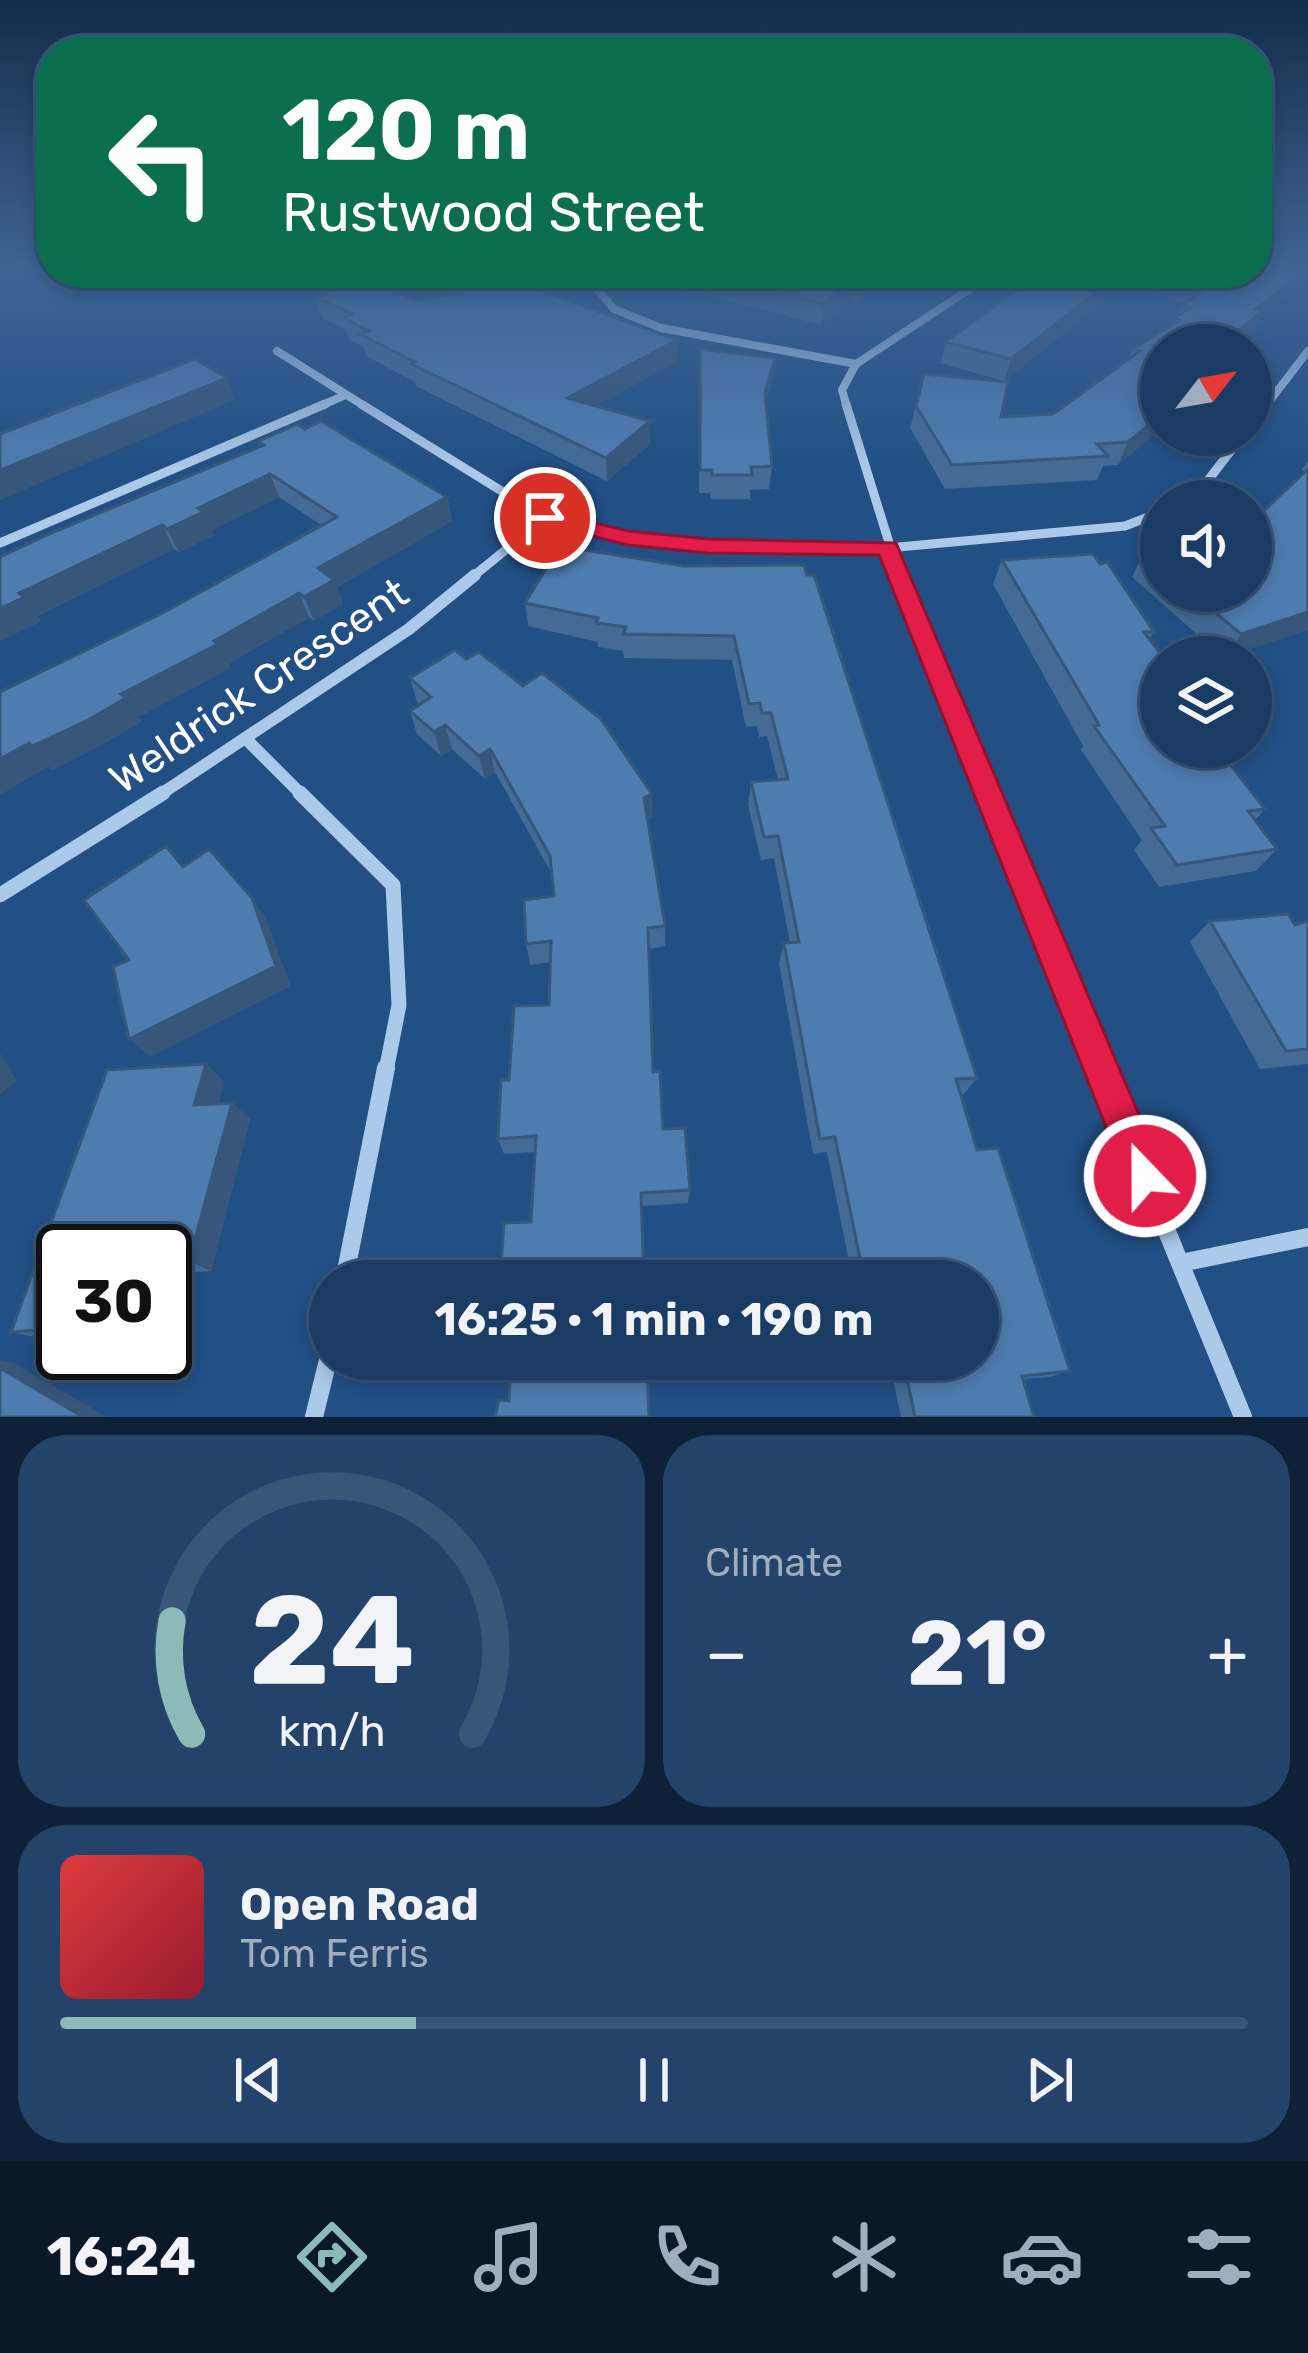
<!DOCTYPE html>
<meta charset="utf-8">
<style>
body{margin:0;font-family:Rubik,sans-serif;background:#23436a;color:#f1f3f6;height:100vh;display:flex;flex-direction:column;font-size:45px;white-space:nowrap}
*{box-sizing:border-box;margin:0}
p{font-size:39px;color:#9fadbf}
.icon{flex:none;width:66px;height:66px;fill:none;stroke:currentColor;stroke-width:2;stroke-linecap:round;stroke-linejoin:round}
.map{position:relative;height:1417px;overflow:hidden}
.drawer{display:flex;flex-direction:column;gap:18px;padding:18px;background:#0e2137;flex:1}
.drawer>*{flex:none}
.hud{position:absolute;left:36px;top:36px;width:1236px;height:252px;border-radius:48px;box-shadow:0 6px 18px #0003,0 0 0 3px #385678;background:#0b6e4f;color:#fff;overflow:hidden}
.needle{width:78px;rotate:59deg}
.fabs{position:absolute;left:1140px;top:324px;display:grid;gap:24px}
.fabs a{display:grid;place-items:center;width:132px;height:132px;border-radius:50%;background:#1a3c64;box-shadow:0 6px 18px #0003,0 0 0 3px #385678;font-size:60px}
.speed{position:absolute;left:36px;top:1224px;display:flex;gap:24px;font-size:60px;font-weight:700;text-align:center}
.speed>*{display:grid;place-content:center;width:156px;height:156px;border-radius:50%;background:#1a3c64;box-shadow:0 6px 18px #0003,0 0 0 3px #385678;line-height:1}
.speed .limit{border:6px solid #111;border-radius:18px;background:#fff;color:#111}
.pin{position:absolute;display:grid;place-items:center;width:102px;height:102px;color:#fff;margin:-51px;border:6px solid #fff;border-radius:50%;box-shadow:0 3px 12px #0007}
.me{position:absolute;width:132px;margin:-66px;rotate:338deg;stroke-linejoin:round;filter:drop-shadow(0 0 9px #0008)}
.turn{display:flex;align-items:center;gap:42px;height:252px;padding:0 48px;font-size:54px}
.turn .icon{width:156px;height:156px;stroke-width:2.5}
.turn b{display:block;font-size:84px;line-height:102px}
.big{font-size:90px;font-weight:700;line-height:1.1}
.drawer .widget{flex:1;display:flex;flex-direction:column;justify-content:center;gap:18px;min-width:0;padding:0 42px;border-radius:48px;background:#23436a}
.drawer .dial{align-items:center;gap:0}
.dial svg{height:312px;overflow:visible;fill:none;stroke:#385678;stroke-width:7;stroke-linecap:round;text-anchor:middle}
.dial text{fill:#f1f3f6;stroke:none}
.song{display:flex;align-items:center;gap:36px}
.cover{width:144px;height:144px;border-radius:18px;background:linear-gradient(135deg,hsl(0 70% 55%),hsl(350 70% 35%))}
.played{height:12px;border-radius:6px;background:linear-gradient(90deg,#8bbbb9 30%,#385678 30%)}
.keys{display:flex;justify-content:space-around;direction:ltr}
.heat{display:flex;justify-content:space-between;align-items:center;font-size:66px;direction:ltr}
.drawer .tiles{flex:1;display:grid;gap:18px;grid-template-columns:1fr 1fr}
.widget:last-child{grid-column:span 2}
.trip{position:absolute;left:309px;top:1260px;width:690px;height:120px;border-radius:60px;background:#1a3c64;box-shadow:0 6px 18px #0003,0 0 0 3px #385678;font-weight:700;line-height:120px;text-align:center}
.tab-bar{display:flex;height:192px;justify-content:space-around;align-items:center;background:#0a1828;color:#9fadbf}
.tab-bar .icon{width:84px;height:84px}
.tab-bar .active{color:#8bbbb9}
.tab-bar b{font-size:54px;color:#f1f3f6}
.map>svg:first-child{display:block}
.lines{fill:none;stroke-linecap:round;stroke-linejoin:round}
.street-far4{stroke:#abc9e9;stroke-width:8}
.street-far3{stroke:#abc9e9;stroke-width:9}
.street-far2{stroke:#abc9e9;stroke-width:12}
.street-far1{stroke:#abc9e9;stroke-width:15}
.street{stroke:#abc9e9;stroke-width:18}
.wall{fill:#446b96}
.shaded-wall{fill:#37577a}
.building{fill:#4f7caf;stroke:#37577a;stroke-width:3}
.route{fill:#e11d48;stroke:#92132f;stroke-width:3}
.labels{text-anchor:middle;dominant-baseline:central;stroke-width:9;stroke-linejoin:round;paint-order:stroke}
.street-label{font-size:42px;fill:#fff;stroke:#225085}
</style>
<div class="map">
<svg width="1308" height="1417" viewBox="0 0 1308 1417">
<rect width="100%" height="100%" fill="#225085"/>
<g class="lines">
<path class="street-far4" d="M 616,273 L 596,288 L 614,309 L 661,328 L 856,364
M 277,351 L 366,407
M 318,407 L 343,396
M 847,407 L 842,390 L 856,364 L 994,273
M 1265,407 L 1308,351"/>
<path class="street-far3" d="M 361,404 L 545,518 L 628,538 L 708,546 L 888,548 L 1125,526 L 1161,512
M 846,404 L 900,578
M 1251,425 L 1267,404
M 1192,501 L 1243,435
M 0,543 L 325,404
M 471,578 L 545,518"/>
<path class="street-far2" d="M 899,575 L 989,796
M 247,740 L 303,796
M 158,796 L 409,629 L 475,575"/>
<path class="street-far1" d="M 300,793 L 393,885 L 399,1005 L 386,1071
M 988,793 L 1102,1071
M 0,895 L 163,793"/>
<path class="street" d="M 1100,1068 L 1243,1417
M 1181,1263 L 1308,1237
M 344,1281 L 386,1068
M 314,1417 L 330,1352"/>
</g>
<path class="wall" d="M 643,273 L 906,273 L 875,288 L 858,302 L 851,300 L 821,325 L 704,294 L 696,298 L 655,283 L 655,278 Z
M 1040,273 L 1257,273 L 1259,319 L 1252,333 L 1161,345 L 1161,421 L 1154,434 L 1118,465 L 1103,466 L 1097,480 L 945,489 L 910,428 L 924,374 L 1001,417 L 1053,414 L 1129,359 L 1133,349 L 1170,325 L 1173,318 L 1178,315 L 1185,303 L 1125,284 L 1004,381 L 940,363 L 946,342 Z
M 316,297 L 417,301 L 677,340 L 676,362 L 595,406 L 650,421 L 650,444 L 607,481 L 416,386 L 415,382 L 366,356 L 363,346 L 349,339 L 347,330 L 322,318 Z
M 775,358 L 772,380 L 766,402 L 772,466 L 769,489 L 750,490 L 750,499 L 711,499 L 710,493 L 699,493 L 699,371 Z
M 258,441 L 447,497 L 452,521 L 337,587 L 343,604 L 314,621 L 309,617 L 228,664 L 230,668 L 138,717 L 142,721 L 103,744 L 52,770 L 49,766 L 159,615 L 321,525 L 279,497 L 211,530 L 214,535 L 179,552 L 174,549 L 37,616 L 41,621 L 0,641 L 0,557 L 260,446 Z
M 1308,461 L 1308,630 L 1223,657 L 1132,577 L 1144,553 L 1161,549 L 1161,591 L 1251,591 L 1261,516 L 1305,471 L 1302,470 Z
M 1002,560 L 1154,632 L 1149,639 L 1161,747 L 1237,761 L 1232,767 L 1265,809 L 1255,820 L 1277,849 L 1256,871 L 1159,887 L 1134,850 L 1142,840 L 1081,750 L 1083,746 L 993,584 Z
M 804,565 L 977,1078 L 964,1094 L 960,1095 L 977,1150 L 1070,1371 L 1049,1377 L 1023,1379 L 1034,1417 L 901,1417 L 889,1359 L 978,1359 L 978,1281 L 853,1281 L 827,1152 L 813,1154 L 779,963 L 784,943 L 790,943 L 774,858 L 761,860 L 748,805 L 751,782 L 778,780 L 767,736 L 759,737 L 757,726 L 746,727 L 732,660 L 624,658 L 623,651 L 598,647 L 598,642 L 528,626 L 525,603 L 684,566 Z
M 410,678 L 653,817 L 648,819 L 665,926 L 665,946 L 649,949 L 653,1072 L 663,1129 L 690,1190 L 688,1203 L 642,1206 L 531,1222 L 535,1152 L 504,1154 L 498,1139 L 509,1080 L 549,1005 L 550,962 L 530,965 L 526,944 L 554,896 L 552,874 L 495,772 L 485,779 L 452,749 L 441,756 L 417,734 L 410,711 L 420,704 L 417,702 Z
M 1210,921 L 1295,925 L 1308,921 L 1308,1064 L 1260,1069 L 1190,942 Z
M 206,1064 L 224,1082 L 218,1104 L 232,1103 L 250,1119 L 211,1271 L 171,1273 L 165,1295 L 165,1251 L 63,1251 L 63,1338 L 43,1339 L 11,1332 L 107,1070 Z"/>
<path class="shaded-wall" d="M 1308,269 L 1308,280 L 1259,319 L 1252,333 L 1236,345 L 1220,345 L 1256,309 Z
M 873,273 L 906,273 L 875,288 L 858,302 L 862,282 Z
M 1121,273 L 1129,273 L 1125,284 L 1004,381 L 1011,359 Z
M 704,274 L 704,294 L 696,298 L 696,278 Z
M 854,280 L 851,300 L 821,325 L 824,304 Z
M 677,340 L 676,362 L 569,420 L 567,398 Z
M 775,358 L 772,380 L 763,414 L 765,392 Z
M 227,378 L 235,400 L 0,500 L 0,470 Z
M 1161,407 L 1161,421 L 1154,434 L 1118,465 L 1128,442 Z
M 650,421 L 650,444 L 607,481 L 606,458 Z
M 270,474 L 279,497 L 211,530 L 214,535 L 179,552 L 167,529 L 198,508 Z
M 447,497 L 452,521 L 337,587 L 343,604 L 314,621 L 304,597 L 318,568 Z
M 162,525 L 174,549 L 37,616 L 41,621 L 0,641 L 0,609 L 19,593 Z
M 299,593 L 309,617 L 228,664 L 230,668 L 138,717 L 142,721 L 103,744 L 52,770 L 49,766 L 0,795 L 0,759 L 121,694 Z
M 1308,612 L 1308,630 L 1225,657 L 1241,634 Z
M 445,725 L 452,749 L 441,756 L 434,732 Z
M 490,749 L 495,772 L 485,779 L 479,756 Z
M 652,794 L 653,817 L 645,821 L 644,798 Z
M 252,898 L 266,919 L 291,986 L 150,1057 L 129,1039 Z
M 0,1053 L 17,1081 L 0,1094 Z
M 206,1064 L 224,1082 L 213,1121 L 194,1105 Z
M 232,1103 L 250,1119 L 211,1271 L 189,1261 Z
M 165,1271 L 171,1273 L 165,1295 Z
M 0,1360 L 14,1363 L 107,1417 L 83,1417 L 0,1368 Z"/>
<path class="building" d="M 1257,269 L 1307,269 L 1256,309 L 1263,311 L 1220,345 L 1161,345 L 1161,407 L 1158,409 L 1161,410 L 1161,415 L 1128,442 L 1097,444 L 1108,456 L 952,465 L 916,406 L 924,374 L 1008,382 L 1001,417 L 1053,414 L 1140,351 L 1133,349 L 1179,320 L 1173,318 L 1191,308 L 1182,305 L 1210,287 L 1163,273 L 1257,273 Z
M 469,273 L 493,273 L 677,340 L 567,398 L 650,421 L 606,458 L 411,364 L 415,362 L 360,334 L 369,331 L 344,318 L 352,314 L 316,297 L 366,279 L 417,301 L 463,292 Z
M 683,273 L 873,273 L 862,282 L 854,280 L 824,304 L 704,274 L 696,278 Z
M 1040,273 L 1121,273 L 1011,359 L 946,342 Z
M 700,349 L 775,358 L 765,392 L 772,466 L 751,467 L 752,475 L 712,475 L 712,470 L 700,470 Z
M 195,359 L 227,378 L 0,470 L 0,434 Z
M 321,421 L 447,497 L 318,568 L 334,580 L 304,597 L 299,593 L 214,641 L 218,644 L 121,694 L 126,698 L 86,721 L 32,746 L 29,743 L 0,759 L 0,692 L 159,615 L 337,517 L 270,474 L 198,508 L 203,512 L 167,529 L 162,525 L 19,593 L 24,597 L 0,609 L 0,557 L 56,531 L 264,445 L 258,441 L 297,424 L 305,429 Z
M 1308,469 L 1308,612 L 1241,634 L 1189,591 L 1251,591 L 1251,523 Z
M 560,546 L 684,566 L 804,565 L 807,575 L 814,575 L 977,1078 L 956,1079 L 977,1150 L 998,1148 L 1070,1371 L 1022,1376 L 1034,1417 L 915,1417 L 903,1359 L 978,1359 L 978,1281 L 886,1281 L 885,1276 L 864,1278 L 835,1137 L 820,1139 L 784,943 L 799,942 L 778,836 L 764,837 L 751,782 L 788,779 L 771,713 L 762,713 L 760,703 L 749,704 L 734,636 L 623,634 L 626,627 L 596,623 L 598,618 L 525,603 Z
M 1161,549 L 1161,567 L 1144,553 Z
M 1093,554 L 1100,564 L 1107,562 L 1154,632 L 1144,632 L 1163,657 L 1161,657 L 1161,747 L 1226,747 L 1237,761 L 1228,762 L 1265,809 L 1248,811 L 1277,849 L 1177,865 L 1151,828 L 1165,826 L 1094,726 L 1099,725 L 1002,560 Z
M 455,650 L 466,659 L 479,652 L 523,686 L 542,673 L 600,718 L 652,794 L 644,798 L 665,926 L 648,928 L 653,1072 L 660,1071 L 663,1129 L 685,1128 L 690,1190 L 641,1193 L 644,1281 L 500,1281 L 504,1223 L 531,1222 L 536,1136 L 498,1139 L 501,1080 L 509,1080 L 514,1006 L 549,1005 L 551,941 L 526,944 L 524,900 L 554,896 L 550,856 L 490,749 L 479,756 L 445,725 L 434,732 L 410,711 L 431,697 L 410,678 Z
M 166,846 L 183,867 L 209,849 L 252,898 L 276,966 L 129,1039 L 113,967 L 129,960 L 84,900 Z
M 1288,914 L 1295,925 L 1308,921 L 1308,1049 L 1286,1051 L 1210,921 Z
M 206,1064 L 194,1105 L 232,1103 L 189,1261 L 165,1262 L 165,1251 L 63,1251 L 63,1328 L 11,1332 L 107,1070 Z
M 511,1359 L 647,1359 L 649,1417 L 495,1417 L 499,1400 L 509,1401 Z
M 0,1368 L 83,1417 L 0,1417 Z"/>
<linearGradient id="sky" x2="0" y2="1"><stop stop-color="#132c49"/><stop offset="0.57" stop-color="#3e6494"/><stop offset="1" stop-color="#3e6494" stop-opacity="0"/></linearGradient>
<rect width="1308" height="468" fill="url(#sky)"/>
<path class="route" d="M 545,511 L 628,531 L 708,539 L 896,543 L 1165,1176 L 1159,1190 L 1145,1196 L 1131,1190 L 879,555 L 708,553 L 628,545 L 537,522 L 537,513 Z"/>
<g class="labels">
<g class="street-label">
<text transform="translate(259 686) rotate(-34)">Weldrick Crescent</text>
</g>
</g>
</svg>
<div class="fabs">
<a><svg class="needle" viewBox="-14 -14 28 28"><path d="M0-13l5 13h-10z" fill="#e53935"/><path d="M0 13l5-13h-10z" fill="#9fadbf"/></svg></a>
<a><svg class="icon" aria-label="sound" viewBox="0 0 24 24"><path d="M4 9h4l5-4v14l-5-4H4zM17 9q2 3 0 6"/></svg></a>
<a><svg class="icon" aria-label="layers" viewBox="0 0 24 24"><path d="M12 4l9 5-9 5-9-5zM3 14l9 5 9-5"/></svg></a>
</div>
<div class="speed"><div class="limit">30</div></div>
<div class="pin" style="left:545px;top:518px;background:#d93025"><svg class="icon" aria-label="arrive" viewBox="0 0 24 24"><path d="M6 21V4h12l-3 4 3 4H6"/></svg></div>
<svg class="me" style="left:1145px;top:1176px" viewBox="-20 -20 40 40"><circle r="17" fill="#e11d48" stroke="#fff" stroke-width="3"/><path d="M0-11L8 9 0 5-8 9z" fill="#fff"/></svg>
<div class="trip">16:25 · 1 min · 190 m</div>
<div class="hud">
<div class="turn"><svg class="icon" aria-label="left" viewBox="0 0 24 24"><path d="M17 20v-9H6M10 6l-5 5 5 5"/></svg><div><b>120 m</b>Rustwood Street</div></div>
</div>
</div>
<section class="drawer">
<div class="tiles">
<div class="widget dial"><svg viewBox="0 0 100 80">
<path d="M14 69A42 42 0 1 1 86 69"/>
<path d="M14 69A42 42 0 0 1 9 40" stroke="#8bbbb9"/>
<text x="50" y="56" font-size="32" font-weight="700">24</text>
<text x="50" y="72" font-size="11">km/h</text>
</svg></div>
<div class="widget"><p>Climate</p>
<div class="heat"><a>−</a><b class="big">21°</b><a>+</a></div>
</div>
<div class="widget">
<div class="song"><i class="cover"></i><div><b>Open Road</b><p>Tom Ferris</p></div></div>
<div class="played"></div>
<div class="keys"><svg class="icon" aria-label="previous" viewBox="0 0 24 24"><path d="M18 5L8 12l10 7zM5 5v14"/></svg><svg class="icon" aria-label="pause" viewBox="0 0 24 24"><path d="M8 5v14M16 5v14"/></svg><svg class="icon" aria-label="next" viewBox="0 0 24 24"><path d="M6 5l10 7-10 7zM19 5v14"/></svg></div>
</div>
</div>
</section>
<nav class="tab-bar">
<b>16:24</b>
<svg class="icon active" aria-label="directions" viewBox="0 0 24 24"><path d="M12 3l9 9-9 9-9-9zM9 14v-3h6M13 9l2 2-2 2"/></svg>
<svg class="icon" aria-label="music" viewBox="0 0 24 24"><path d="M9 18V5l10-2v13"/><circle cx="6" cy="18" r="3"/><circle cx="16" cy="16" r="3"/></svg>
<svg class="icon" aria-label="phone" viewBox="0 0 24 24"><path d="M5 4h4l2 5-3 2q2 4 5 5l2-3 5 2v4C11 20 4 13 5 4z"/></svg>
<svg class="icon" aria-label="climate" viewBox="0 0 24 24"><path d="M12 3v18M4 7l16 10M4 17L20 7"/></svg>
<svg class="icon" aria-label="car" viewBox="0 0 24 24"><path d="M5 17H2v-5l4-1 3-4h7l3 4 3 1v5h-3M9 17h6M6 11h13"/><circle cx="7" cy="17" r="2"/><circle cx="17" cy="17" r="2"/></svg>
<svg class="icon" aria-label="filters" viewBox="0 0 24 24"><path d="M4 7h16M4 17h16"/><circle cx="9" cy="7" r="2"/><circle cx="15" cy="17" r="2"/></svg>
</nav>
